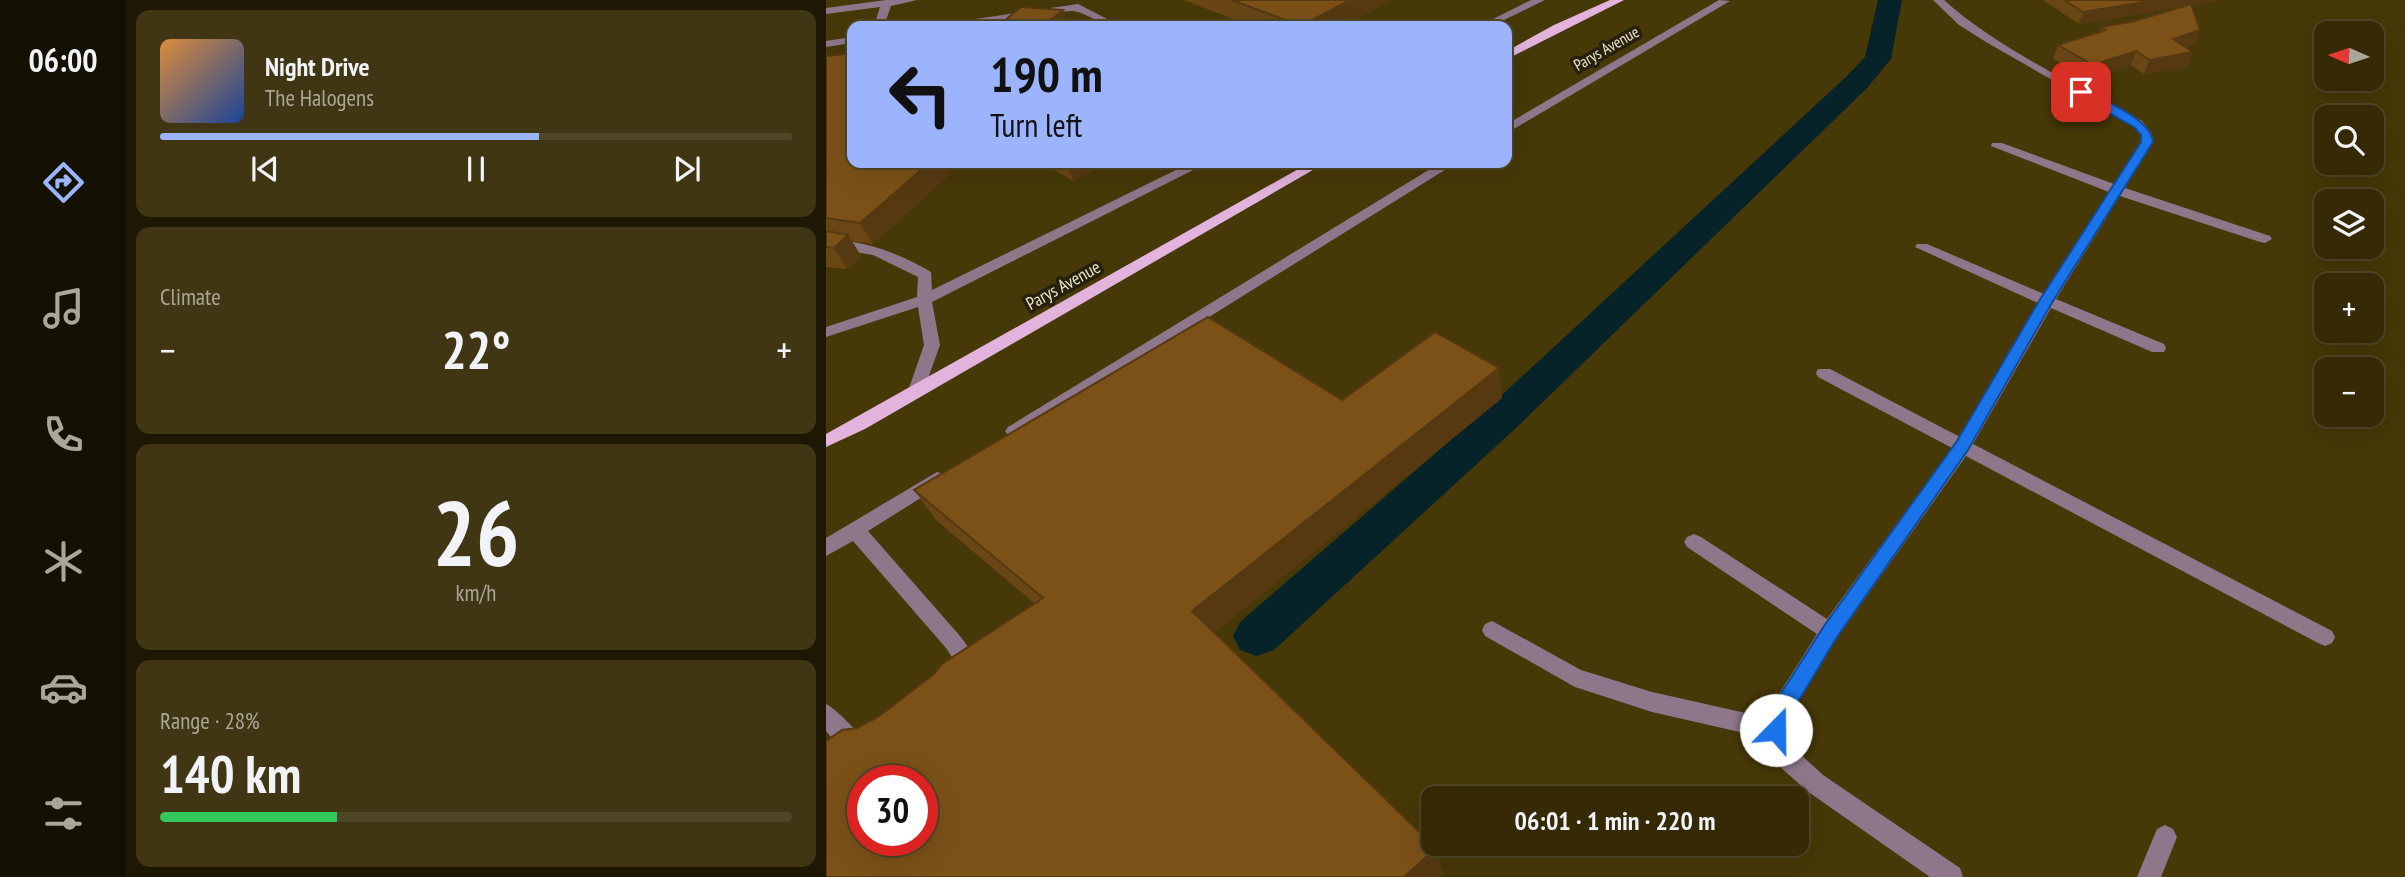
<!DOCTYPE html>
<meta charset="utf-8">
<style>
body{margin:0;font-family:"PT Sans Narrow",sans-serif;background:#403613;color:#f1f3f6;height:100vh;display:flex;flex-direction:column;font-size:26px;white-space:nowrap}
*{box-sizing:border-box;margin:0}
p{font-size:23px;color:#aaa79a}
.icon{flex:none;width:38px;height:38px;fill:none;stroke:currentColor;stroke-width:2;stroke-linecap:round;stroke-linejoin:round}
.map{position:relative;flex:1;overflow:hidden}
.sheet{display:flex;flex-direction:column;gap:10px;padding:10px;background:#1d1703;width:700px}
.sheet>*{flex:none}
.banner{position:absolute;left:21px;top:21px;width:665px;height:147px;border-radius:14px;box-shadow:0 7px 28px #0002,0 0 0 2px #4f4627;background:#9cb4fd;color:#111;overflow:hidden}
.needle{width:46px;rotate:273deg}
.buttons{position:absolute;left:1488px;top:21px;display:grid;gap:14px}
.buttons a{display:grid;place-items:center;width:70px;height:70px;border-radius:14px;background:#352a05;box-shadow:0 7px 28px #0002,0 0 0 2px #4f4627;font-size:35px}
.speed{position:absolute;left:21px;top:765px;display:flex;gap:14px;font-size:35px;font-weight:700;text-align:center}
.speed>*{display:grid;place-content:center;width:91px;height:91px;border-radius:50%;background:#352a05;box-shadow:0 7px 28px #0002,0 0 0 2px #4f4627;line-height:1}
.speed .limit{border:10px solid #d22;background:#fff;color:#111}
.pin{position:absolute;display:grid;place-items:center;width:60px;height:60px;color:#fff;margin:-30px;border-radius:14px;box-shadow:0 4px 10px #0006}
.me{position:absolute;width:77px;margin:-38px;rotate:22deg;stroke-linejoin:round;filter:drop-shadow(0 0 5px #0008)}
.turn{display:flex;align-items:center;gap:24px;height:147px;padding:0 28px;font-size:32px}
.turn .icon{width:91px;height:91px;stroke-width:2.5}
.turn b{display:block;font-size:49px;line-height:60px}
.big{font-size:52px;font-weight:700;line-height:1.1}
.sheet .tile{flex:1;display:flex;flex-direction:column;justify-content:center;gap:10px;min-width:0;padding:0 24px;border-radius:14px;background:#403613}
.sheet .dial{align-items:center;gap:0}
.dial b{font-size:91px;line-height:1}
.song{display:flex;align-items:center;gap:21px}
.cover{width:84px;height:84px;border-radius:10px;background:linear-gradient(135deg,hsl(30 70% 55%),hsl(220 70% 35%))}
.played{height:7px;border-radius:4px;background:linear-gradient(90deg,#9cb4fd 60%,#4f4627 60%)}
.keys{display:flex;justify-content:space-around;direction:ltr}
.heat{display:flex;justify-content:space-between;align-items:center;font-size:38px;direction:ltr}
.charge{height:10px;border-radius:5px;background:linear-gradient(90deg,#34c759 28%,#4f4627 0)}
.trip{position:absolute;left:595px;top:786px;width:388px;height:70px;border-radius:14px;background:#352a05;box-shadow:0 7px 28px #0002,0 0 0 2px #4f4627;font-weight:700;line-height:70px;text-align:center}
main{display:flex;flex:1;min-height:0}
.tab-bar{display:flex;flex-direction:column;width:126px;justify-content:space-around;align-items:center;background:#151102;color:#aaa79a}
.tab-bar .icon{width:49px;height:49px}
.tab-bar .current{color:#9cb4fd}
.tab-bar b{font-size:32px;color:#f1f3f6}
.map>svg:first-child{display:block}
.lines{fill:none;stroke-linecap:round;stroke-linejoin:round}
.canal{fill:#052328;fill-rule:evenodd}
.minor{fill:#8e778b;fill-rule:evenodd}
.major{fill:#e2b3dd;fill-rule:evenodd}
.wall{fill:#6a4615}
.shaded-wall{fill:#563911}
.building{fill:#7b5118;stroke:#563911;stroke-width:2;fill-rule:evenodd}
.route{fill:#1a73e8;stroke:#114b97;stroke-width:2}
.labels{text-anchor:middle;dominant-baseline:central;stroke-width:7;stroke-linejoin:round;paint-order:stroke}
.far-street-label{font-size:16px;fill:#ece3cb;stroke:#27200d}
.street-label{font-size:18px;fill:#ece3cb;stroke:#27200d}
</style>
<main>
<nav class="tab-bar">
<b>06:00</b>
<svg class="icon current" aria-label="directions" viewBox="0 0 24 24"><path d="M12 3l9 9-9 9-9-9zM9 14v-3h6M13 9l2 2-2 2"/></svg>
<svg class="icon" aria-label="music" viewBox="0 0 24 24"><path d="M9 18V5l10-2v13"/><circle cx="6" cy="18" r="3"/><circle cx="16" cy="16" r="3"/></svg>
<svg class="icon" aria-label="phone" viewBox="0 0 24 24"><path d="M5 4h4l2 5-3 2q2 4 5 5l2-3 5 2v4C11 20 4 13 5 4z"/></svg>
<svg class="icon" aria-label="climate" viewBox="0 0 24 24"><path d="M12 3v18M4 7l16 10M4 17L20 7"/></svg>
<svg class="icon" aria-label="car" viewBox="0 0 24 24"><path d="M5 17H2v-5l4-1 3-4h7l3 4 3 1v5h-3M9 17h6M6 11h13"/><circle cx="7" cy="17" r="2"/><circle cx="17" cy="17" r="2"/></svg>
<svg class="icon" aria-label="filters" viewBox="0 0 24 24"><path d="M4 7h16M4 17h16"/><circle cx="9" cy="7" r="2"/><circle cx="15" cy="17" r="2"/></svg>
</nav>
<section class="sheet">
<div class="tile">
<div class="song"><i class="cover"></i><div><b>Night Drive</b><p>The Halogens</p></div></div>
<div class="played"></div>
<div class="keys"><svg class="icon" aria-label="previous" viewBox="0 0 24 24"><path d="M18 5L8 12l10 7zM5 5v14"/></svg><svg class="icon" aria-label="pause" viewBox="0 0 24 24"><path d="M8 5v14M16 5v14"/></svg><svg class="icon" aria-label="next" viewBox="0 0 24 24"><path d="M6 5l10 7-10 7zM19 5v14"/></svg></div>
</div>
<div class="tile"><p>Climate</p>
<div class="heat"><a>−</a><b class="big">22°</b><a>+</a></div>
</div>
<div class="tile dial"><b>26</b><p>km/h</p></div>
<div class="tile"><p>Range · 28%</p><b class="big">140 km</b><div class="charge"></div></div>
</section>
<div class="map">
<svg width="1579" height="877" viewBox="0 0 1579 877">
<rect width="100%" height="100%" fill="#473807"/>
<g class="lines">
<path class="canal" d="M 1052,0 L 1076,0 L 1065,59 L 1041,88 L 691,427 L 448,650 L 431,656 L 414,650 L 407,636 L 414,622 L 663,407 L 1021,76 L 1039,57 Z"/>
<path class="minor" d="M 60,0 L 91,0 L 65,6 L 58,26 L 48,26 L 54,7 L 0,14 L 0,8 Z
M 705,0 L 719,0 L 666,26 L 653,26 Z
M 893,0 L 904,1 L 681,133 L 681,124 Z
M 1107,0 L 1118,0 C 1172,49 1252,85 1316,121 L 1326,134 L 1327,142 L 1299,188 L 1444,236 L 1446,239 L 1439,243 L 1434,242 L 1294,196 L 1230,299 L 1338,344 L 1340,348 L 1338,352 L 1326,352 L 1225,308 L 1147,444 L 1506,631 L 1509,637 L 1506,643 L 1499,646 L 1492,643 L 1140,456 L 1011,638 L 965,714 L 961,742 L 997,775 L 1134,868 L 1137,877 L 1104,877 L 981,791 L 951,764 L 939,744 L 940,738 L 826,712 L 749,687 L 659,636 L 656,630 L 659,624 L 666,621 L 755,670 L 826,692 L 942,718 L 946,705 L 991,634 L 861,547 L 858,542 L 861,537 L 868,534 L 875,537 L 1001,619 L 1126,448 L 992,377 L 990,373 L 992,369 L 1004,369 L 1134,437 L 1212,303 L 1089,247 L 1091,244 L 1101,244 L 1218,294 L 1283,192 L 1165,146 L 1166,143 L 1176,143 L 1288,184 L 1315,142 L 1314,134 L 1308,127 L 1160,42 L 1133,25 Z
M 252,4 L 295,26 C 275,27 257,10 245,11 C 202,14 160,28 117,26 L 122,23 Z
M 26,37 L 26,43 L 0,47 L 0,41 Z
M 364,163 L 381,163 L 106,302 L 114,345 L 96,395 L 90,397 L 82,391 L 98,345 L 92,307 L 0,337 L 0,327 L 91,297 L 92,277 L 47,255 L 0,247 L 0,239 C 39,241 71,252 105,272 L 106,290 Z
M 614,163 L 630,163 L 194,435 L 182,435 L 179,431 L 182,427 Z
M 111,472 L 117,474 L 120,479 L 117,484 L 42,531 L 134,636 C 146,652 154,662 145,682 L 137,684 L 129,682 L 126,675 L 129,662 L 120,648 L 27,541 L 0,556 L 0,538 Z
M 0,704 C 9,708 37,736 41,745 L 38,752 L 30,755 L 9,742 L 0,731 Z
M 1339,825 L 1347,829 L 1351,837 L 1335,877 L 1311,877 L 1331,829 Z"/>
<path class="major" d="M 784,0 L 798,0 L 681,59 L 681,51 L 728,25 Z
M 483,163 L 499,163 L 39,429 L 0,447 L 0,434 Z"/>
</g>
<path class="wall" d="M 358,0 L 566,0 L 518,26 L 425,26 Z
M 1217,0 L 1395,0 L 1366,5 L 1369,44 L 1359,47 L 1362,66 L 1318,74 L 1305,65 L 1262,79 L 1227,59 L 1232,45 L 1274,32 L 1275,27 L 1309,21 L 1355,7 L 1253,24 Z
M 0,56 L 26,163 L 125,173 L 47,244 L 26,241 L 35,256 L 21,269 L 0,267 Z
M 214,163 L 283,163 L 248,181 Z
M 676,398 L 388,633 L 617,873 L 31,728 L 52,717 L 208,603 L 110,520 L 88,490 L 516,400 Z"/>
<path class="shaded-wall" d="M 524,0 L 566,0 L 518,26 L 475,26 Z
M 1331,0 L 1395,0 L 1253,24 L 1257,12 Z
M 237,10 L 243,26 L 222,26 L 221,23 Z
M 1374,30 L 1369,44 L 1342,52 L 1347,39 Z
M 1310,51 L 1305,65 L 1262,79 L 1267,65 Z
M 1367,52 L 1362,66 L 1318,74 L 1323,60 Z
M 103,163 L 120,163 L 125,173 L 47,244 L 34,223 Z
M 240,163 L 283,163 L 248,181 Z
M 22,235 L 35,256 L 21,269 L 8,248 Z
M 673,368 L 676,398 L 380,640 L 366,611 Z
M 610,848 L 617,873 L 613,877 L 578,877 Z"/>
<path class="building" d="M 406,0 L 524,0 L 475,26 Z
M 1238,0 L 1331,0 L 1257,12 Z
M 1365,4 L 1374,30 L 1347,39 L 1367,52 L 1323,60 L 1310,51 L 1267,65 L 1232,45 L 1280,30 L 1275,27 L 1309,21 Z
M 195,7 L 237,10 L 221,23 L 234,24 L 232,26 L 172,26 Z
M 26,53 L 26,163 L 103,163 L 34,223 L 0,218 L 0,56 Z
M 0,231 L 22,235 L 8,248 L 0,247 Z
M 382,317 L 516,400 L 609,332 L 673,368 L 366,611 L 610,848 L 578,877 L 0,877 L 0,741 L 16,730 L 31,728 L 52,717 L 108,674 L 116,664 L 217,598 L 88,490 ZM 37,780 L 96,780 L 96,840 L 37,840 Z"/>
<path class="route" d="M 1251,90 L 1259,90 C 1278,101 1325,119 1327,142 L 1227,301 L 1142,450 L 1011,637 L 964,715 L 957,737 L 950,739 L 943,737 L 940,730 L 947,706 L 998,626 L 1131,441 L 1213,301 L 1315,142 L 1315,135 L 1308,127 L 1251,95 Z"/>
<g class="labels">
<g class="far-street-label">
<text transform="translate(780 48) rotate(-30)">Parys Avenue</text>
</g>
<g class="street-label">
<text transform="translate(237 285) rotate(-29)">Parys Avenue</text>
</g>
</g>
</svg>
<div class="buttons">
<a><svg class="needle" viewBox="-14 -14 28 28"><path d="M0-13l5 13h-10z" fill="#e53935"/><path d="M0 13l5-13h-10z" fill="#aaa79a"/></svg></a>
<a><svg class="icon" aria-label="search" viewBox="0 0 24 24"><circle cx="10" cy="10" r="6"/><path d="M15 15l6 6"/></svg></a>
<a><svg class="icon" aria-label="layers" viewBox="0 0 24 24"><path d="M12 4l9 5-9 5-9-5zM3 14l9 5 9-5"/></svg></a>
<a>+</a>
<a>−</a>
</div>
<div class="speed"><div class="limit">30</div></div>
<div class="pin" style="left:1255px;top:92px;background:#d93025"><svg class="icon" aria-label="arrive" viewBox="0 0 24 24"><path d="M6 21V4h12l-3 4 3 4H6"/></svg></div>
<svg class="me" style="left:950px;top:730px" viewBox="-20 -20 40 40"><circle r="19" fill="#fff"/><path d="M0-13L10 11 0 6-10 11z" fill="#1a73e8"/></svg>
<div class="trip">06:01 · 1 min · 220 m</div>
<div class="banner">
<div class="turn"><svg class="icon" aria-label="left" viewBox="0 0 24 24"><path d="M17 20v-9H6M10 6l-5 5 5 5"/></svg><div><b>190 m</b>Turn left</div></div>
</div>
</div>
</main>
